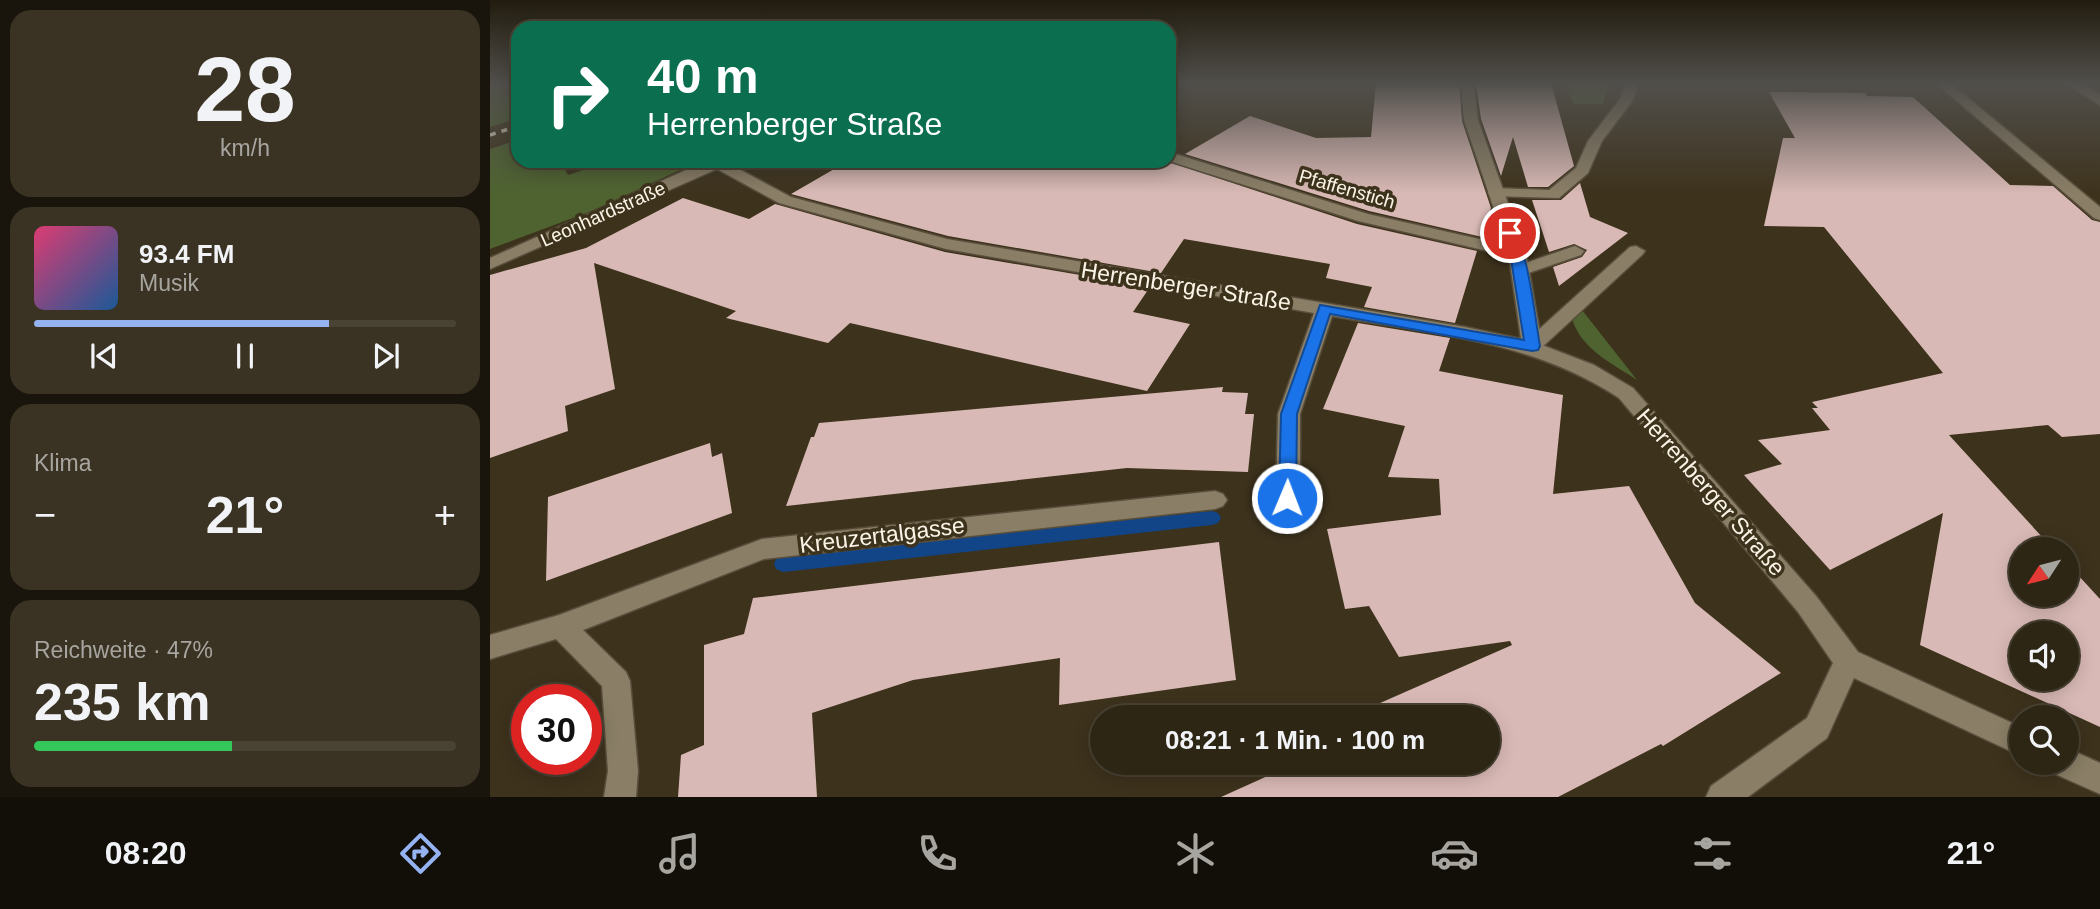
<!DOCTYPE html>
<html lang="de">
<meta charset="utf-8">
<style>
body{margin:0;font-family:Arial,sans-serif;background:#3a3222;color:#f1f3f6;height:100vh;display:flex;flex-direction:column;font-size:26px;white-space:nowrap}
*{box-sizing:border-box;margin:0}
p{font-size:23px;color:#a7a5a0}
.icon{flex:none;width:38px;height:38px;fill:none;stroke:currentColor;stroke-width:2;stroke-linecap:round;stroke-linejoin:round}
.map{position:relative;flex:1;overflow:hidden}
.sheet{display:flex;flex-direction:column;gap:10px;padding:10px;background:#19150c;width:490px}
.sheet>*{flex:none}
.guide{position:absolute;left:21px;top:21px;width:665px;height:147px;border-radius:21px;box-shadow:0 4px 18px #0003,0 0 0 2px #494334;background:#0b6e4f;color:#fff;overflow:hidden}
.needle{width:46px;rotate:234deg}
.controls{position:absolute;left:1519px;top:537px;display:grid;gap:14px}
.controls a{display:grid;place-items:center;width:70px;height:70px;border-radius:50%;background:#2e2615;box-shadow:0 4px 18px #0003,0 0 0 2px #494334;font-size:35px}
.speed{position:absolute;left:21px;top:684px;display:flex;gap:14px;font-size:35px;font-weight:700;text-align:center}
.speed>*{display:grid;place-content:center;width:91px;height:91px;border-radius:50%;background:#2e2615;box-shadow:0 4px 18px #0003,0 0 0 2px #494334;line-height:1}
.speed .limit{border:10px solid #d22;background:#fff;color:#111}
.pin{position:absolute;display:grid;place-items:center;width:60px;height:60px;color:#fff;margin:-30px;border:4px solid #fff;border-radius:50%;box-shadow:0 2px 7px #0007}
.me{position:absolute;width:77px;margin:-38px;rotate:1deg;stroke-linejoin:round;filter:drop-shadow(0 0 5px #0008)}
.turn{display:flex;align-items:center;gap:24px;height:147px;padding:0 21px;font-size:32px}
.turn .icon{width:91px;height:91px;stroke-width:2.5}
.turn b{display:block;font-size:49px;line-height:60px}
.big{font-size:52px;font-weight:800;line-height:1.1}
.sheet .widget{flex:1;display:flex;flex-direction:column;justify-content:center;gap:10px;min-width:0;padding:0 24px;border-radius:21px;background:#3a3222}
.sheet .dial{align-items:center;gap:0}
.dial b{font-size:91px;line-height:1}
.song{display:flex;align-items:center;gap:21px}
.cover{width:84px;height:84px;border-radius:10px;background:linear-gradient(135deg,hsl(340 70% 55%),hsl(210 70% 35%))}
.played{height:7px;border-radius:4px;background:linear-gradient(90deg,#95b2f1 70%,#494334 70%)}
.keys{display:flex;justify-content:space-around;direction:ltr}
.heat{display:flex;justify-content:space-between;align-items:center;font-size:38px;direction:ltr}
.charge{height:10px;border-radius:5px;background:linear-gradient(90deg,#34c759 47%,#494334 0)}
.trip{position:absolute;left:600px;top:705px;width:410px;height:70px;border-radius:35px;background:#2e2615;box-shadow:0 4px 18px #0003,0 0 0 2px #494334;font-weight:800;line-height:70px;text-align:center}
.menu{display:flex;height:112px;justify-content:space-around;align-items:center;background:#120f08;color:#a7a5a0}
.menu .icon{width:49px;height:49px}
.menu .active{color:#95b2f1}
.menu b{font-size:32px;color:#f1f3f6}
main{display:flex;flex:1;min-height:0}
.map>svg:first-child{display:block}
.green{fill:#4e6330}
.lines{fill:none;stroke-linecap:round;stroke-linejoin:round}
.stream{fill:#114587;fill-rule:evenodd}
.building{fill:#d9b9b5;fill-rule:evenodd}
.lane-casing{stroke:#584e3b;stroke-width:3}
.street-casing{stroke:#584e3b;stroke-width:3}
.lane{fill:#8a7e66;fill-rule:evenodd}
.street{fill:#8a7e66;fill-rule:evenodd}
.rail{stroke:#e5decf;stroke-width:3.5;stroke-dasharray:6 6;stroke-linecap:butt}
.route{fill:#1a73e8;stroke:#114b97;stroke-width:2}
.labels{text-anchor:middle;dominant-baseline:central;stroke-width:7;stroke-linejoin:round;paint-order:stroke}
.far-street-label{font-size:19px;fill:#fbf4e6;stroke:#3d321c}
.street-label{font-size:23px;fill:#fbf4e6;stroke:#3d321c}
</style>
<main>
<section class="sheet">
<div class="widget dial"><b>28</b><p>km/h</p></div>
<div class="widget">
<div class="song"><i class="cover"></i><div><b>93.4 FM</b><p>Musik</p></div></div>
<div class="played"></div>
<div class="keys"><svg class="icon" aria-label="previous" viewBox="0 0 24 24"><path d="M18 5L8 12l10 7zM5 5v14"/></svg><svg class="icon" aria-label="pause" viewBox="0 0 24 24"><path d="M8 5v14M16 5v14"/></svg><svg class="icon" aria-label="next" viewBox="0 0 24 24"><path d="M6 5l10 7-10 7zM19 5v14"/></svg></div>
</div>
<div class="widget"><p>Klima</p>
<div class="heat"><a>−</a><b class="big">21°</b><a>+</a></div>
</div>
<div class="widget"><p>Reichweite · 47%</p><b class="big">235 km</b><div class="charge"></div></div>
</section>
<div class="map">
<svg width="1610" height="797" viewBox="0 0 1610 797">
<rect width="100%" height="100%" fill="#3d321c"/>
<path class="green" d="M 0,83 L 28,83 L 28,118 L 0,127 Z
M 1081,83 L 1119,83 L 1113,104 L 1084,104 L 1076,89 L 1083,89 Z
M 28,140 L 28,161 L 70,161 L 78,175 L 121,161 L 181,161 L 190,170 L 99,212 L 0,249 L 0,149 Z
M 1092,310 L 1147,380 C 1122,363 1092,350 1082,319 Z"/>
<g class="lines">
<path class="stream" d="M 722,511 L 728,513 L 731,518 L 728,523 L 722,525 L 293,572 L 286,569 L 284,564 L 286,559 L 293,556 Z"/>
</g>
<path class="building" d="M 886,83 L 969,83 L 972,121 L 1001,208 L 992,237 L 879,211 L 695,154 L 760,116 L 826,138 L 881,137 Z
M 986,83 L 1061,83 L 1084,166 L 1058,187 L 1038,187 L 1023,137 L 1011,176 L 991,119 Z
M 1279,92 L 1375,93 L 1377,96 L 1423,97 L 1520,185 L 1563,186 L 1602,220 L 1610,222 L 1610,434 L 1572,437 L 1558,425 L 1459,435 L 1564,550 L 1531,550 L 1531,595 L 1577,595 L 1577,563 L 1610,599 L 1610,727 L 1430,645 L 1453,513 L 1340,570 L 1254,475 L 1292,464 L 1268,440 L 1340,430 L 1322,408 L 1328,408 L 1322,402 L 1453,373 L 1334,227 L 1274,226 L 1293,138 L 1305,138 ZM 1531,634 L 1577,634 L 1577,679 L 1531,679 Z
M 358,161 L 409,161 L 428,166 L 434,161 L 676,161 L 867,224 L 987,251 L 965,323 L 874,307 L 882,287 L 836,278 L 840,264 L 694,239 L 671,273 L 458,236 L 301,194 Z
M 1090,183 L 1100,217 L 1138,233 L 1069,286 L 1063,267 L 1092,257 L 1097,250 L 1084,244 L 1059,252 L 1042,200 L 1071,200 Z
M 193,198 L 259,219 L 285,204 L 455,252 L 660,287 L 643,312 L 700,324 L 657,391 L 360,323 L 338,343 L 236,318 L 246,311 L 104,263 L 125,389 L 75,406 L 78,431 L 0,458 L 0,275 L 96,248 Z
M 868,323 L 960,338 L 949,371 L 1073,395 L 1063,494 L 1139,486 L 1205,603 L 1291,673 L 1173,746 L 1171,744 L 1068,797 L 731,797 L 806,763 L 998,763 L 998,718 L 856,718 L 1022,645 L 1020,641 L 909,657 L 879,606 L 855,609 L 837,529 L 951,515 L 949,479 L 898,477 L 915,426 L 833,409 Z
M 733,387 L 732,392 L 758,393 L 755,414 L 764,414 L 758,472 L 637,468 L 296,506 L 321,437 L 324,437 L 329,423 Z
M 220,443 L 222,457 L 232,453 L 242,513 L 56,581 L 58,497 Z
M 729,542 L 746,680 L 569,705 L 570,658 L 423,680 L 322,713 L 327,797 L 188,797 L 191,755 L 214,745 L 214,645 L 254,634 L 263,598 Z"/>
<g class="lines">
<defs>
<path id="lane" d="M 1136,83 L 1148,83 L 1143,100 L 1112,141 L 1098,173 L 1069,198 L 1000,196 L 998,193 L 1000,190 L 1006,188 L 1059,190 L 1086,168 L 1098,141 L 1130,99 Z
M 1575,83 L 1590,83 L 1610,95 L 1610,105 Z
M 1085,246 L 1094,251 L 1091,255 L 1030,276 L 1021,271 L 1024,267 Z
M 1146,246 L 1155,251 L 1152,255 L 1049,350 L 1035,350 L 1032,346 L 1035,342 L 1140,247 Z"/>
<path id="street" d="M 971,83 L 983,83 L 988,120 L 1036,253 L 1052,345 L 1104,365 L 1143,388 L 1326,596 L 1368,652 L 1531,727 L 1531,756 L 1364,678 L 1337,738 L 1258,797 L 1216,797 L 1221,786 L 1317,718 L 1343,663 L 1308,612 L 1129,398 C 1043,341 941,333 842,316 L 810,414 L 810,498 L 806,504 L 798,507 L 790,504 L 786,498 L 788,414 L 824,313 L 456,249 L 289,203 L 227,169 L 0,269 L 0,258 L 216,161 L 234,161 L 301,197 L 457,239 L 975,327 L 1031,339 L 1019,256 L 868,221 L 679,161 L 679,152 L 878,214 L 1016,245 L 974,120 Z
M 1446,83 L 1460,83 L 1610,207 L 1610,220 L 1604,218 Z
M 725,491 L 733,494 L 737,500 L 733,506 L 725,509 L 274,559 L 93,630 L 136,672 L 140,681 L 148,771 L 146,797 L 114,797 L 118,771 L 112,686 L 66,639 L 0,659 L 0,635 L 69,615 L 272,539 Z
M 1577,748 L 1610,763 L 1610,794 L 1565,774 L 1561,763 L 1577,763 Z"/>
</defs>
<use href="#lane" class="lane-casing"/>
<use href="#street" class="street-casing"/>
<use href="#lane" class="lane"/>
<use href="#street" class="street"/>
<path class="rail" d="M 0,135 L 28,126"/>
</g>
<linearGradient id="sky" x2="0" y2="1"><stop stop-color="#221c0f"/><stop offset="0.43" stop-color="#514f4b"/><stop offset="1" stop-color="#514f4b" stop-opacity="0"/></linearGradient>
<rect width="1610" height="194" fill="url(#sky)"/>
<path class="route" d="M 1020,229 C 1037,236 1046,326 1050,346 L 1048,350 L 1042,351 L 840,314 L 807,414 L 806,498 L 804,503 L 791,503 L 789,498 L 791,414 L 830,305 L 1034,340 L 1020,253 L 1014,233 Z"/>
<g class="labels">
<g class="far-street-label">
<text transform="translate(857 189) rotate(16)">Pfaffenstich</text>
<text transform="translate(113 214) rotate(-24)">Leonhardstraße</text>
</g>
<g class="street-label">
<text transform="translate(696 286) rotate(9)">Herrenberger Straße</text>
<text transform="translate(1221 492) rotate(49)">Herrenberger Straße</text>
<text transform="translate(392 535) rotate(-7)">Kreuzertalgasse</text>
</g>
</g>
</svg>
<div class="controls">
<a><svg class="needle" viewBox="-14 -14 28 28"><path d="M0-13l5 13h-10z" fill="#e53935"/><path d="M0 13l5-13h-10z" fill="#a7a5a0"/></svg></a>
<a><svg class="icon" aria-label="sound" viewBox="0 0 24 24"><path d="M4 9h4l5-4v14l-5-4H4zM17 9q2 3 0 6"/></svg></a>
<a><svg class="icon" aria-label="search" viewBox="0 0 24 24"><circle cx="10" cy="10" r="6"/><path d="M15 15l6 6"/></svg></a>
</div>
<div class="speed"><div class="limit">30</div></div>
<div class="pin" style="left:1020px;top:233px;background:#d93025"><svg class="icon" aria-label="arrive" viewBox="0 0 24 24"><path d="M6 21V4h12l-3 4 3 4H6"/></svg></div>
<svg class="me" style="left:797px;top:498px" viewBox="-20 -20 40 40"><circle r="17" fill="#1a73e8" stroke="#fff" stroke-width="3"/><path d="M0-11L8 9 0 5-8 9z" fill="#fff"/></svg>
<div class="trip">08:21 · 1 Min. · 100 m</div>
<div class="guide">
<div class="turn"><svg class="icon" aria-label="right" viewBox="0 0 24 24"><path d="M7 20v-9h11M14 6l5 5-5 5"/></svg><div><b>40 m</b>Herrenberger Straße</div></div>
</div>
</div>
</main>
<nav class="menu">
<b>08:20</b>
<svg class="icon active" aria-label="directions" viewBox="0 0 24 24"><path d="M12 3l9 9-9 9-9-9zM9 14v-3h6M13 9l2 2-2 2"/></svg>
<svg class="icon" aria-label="music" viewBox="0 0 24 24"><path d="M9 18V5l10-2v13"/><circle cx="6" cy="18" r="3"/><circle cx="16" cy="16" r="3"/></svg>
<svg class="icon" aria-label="phone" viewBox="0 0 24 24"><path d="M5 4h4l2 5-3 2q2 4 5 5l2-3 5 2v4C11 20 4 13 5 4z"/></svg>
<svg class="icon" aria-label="climate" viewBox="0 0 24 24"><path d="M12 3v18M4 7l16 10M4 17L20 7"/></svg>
<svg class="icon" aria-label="car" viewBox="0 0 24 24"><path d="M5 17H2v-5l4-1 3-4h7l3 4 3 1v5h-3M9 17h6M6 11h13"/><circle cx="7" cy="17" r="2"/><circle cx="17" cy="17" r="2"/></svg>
<svg class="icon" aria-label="filters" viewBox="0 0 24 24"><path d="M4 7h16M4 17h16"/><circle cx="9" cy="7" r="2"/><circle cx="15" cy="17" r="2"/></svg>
<b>21°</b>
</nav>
